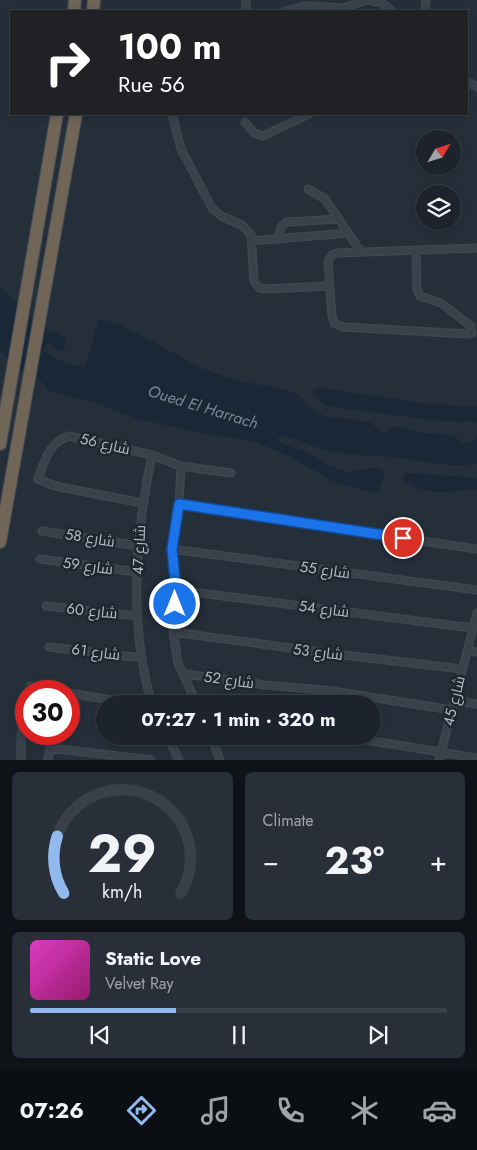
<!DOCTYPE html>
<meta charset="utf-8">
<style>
body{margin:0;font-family:Jost,Cairo,sans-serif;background:#292f38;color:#f1f3f6;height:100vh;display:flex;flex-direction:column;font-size:19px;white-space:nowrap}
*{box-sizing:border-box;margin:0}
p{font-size:16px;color:#a0a4a9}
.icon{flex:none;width:28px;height:28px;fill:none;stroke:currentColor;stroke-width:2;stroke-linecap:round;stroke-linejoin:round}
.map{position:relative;height:760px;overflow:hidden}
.drawer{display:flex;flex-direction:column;gap:12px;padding:12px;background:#0f1318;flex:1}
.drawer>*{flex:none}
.hud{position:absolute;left:10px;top:10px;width:458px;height:105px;border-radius:0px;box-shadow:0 2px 8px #0003,0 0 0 1px #3a4048;background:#202124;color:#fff;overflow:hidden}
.needle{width:32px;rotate:52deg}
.controls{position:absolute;left:416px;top:130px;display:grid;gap:10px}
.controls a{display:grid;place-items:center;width:45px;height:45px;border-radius:50%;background:#1c232c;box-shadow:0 2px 8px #0003,0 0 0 1px #3a4048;font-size:25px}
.speed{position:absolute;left:15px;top:680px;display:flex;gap:10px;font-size:25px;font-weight:700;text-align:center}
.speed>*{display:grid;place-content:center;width:65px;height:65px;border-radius:50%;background:#1c232c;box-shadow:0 2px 8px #0003,0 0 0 1px #3a4048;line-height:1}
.speed .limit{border:8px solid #d22;background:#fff;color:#111}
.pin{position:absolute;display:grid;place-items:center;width:42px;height:42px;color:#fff;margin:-21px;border:2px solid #fff;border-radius:50%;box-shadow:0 1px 5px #0007}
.me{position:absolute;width:55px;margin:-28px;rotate:0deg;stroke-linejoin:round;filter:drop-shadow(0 0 4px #0008)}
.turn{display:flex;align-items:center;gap:18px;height:105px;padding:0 25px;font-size:22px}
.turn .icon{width:65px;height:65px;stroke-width:2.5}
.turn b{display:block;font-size:35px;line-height:42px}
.big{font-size:38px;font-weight:700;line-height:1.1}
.drawer .tile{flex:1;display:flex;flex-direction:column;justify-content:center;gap:8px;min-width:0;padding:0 18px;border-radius:8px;background:#292f38}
.drawer .dial{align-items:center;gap:0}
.dial svg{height:130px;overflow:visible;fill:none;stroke:#3a4048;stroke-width:7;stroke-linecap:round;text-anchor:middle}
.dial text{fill:#f1f3f6;stroke:none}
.song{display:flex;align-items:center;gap:15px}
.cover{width:60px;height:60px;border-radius:8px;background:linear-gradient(135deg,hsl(310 70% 55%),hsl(320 70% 35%))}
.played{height:5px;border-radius:2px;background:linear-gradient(90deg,#92b9ee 35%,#3a4048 35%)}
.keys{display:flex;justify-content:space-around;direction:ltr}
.heat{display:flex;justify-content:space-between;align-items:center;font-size:28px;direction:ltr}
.drawer .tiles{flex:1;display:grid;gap:12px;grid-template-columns:1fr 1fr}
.tile:last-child{grid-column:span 2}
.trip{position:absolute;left:96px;top:695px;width:285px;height:50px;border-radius:25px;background:#1c232c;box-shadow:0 2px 8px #0003,0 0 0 1px #3a4048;font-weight:700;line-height:50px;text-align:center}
.tab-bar{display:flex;height:80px;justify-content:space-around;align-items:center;background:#0b0e12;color:#a0a4a9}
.tab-bar .icon{width:35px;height:35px}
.tab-bar .active{color:#92b9ee}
.tab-bar b{font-size:22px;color:#f1f3f6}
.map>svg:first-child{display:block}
.water{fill:#192737}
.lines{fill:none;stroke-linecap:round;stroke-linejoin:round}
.minor-casing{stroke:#424a54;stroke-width:9}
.motorway-casing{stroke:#444c56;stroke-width:14}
.minor{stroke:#39414b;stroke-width:7}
.motorway{stroke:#706557;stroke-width:12}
.route-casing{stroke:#114b97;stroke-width:12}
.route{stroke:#1a73e8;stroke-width:9}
.labels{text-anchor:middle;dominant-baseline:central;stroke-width:5;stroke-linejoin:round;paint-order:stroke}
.street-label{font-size:15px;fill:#b4bcc6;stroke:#1e2630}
.water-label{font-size:16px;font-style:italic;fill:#7188a2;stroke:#1e2630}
</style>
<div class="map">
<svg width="477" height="760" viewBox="0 0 477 760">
<rect width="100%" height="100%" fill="#252f3a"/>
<path class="water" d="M 0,286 L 8,295 L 47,330 L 57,333 L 64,338 L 66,345 L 61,351 L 55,349 L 48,343 L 42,350 L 63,362 L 82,367 L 86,364 L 99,319 L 116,323 L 148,339 L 197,366 L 233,380 L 284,389 L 297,394 L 311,408 L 324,416 L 370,422 L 380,431 L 385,432 L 393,426 L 424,433 L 453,435 L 464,444 L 472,441 L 477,435 L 477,463 C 452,469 426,461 401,458 C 376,455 350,456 325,450 C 310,446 297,438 281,436 L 277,439 L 278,442 L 308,453 L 326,464 L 346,472 L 372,468 L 382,469 L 384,478 L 378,490 L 373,493 L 333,481 L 287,455 L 253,441 L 205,434 L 138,419 L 90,401 L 47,391 C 41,376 33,377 20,370 C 13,367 6,357 0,351 Z
M 320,388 L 430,404 L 477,407 L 477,423 L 466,421 L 460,422 L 432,420 L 326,406 L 319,402 L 313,393 L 314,389 Z
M 409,473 L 477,478 L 477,489 C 451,491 423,498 403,479 L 405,474 Z"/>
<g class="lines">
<defs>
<path id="minor" d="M 246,11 L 246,0
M 285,11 L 305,6 L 344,8 L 367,0 L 382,3 L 392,11
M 425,11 L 426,0
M 466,81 L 477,87
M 172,114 L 181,149 L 212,208 L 221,216 L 242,225 L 251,235 L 254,281 L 259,288 L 265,289 L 330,286
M 245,122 L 254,133 L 263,136 L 309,114
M 308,189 L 325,199 L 361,252
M 278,239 L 281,227 L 287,222 L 339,219
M 252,241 L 348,233
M 416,250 L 417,290 L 420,296 L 441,303 L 471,326 L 472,333 L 468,334 L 343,327 L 334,323 L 332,316 L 328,261 L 332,255 L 337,253 L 477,248
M 181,466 L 179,505 L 172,549 L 176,590 L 173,632 L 178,663 L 197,704
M 142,503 L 55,486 L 38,479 C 44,462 49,442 69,436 L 152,455 L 181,466 L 231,473
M 179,505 L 477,549
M 42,531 L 138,546
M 172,549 L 477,590
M 40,559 L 137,572
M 176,590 L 473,628
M 46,606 L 138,616
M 173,632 L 327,653 L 462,669
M 49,647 L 142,658
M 467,650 L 477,652
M 185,674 L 266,685 L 332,691 L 452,710
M 29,691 L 30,686 L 61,691
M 69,693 L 136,704
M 455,701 L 477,704
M 152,704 C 128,623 135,536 152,455
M 167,736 L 179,760
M 211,736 L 220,760
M 342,736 L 477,758
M 21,760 L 21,738 L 26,707
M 48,760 L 50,748 L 151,760
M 439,760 L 477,613"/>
<path id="motorway" d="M 74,11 L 75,0
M 93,11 L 94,0
M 0,444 L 57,114
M 0,542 L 76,114"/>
</defs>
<use href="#minor" class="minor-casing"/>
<use href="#motorway" class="motorway-casing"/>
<use href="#minor" class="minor"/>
<use href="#motorway" class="motorway"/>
</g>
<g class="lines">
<defs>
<path id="route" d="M 175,604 L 176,590 L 172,549 L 179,504 L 403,538"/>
</defs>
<use href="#route" class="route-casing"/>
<use href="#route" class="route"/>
</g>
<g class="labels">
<g class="street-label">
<text transform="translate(105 444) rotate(13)">شارع 56</text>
<text transform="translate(90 538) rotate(9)">شارع 58</text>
<text transform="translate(139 550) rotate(-87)">شارع 47</text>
<text transform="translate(88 566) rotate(8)">شارع 59</text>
<text transform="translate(325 570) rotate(8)">شارع 55</text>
<text transform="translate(324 609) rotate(7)">شارع 54</text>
<text transform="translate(92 611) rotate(6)">شارع 60</text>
<text transform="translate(96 652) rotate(7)">شارع 61</text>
<text transform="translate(318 652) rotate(7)">شارع 53</text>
<text transform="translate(229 680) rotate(8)">شارع 52</text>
<text transform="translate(454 701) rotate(-76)">شارع 45</text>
</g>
<g class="water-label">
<text transform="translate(203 407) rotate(17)">Oued El Harrach</text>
</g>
</g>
</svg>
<div class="controls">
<a><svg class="needle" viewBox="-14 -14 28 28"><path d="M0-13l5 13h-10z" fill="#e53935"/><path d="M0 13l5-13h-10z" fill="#a0a4a9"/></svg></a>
<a><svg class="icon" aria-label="layers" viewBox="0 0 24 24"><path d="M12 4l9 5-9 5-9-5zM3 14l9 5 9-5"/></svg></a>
</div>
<div class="speed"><div class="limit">30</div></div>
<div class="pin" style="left:403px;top:538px;background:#d93025"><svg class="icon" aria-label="arrive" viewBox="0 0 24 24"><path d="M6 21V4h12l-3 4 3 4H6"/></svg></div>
<svg class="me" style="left:175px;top:604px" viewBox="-20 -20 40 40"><circle r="17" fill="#1a73e8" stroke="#fff" stroke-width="3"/><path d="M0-11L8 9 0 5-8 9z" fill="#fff"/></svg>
<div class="trip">07:27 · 1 min · 320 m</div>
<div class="hud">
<div class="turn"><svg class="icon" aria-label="right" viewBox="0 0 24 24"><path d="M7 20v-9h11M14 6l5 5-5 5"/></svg><div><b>100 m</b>Rue 56</div></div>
</div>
</div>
<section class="drawer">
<div class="tiles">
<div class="tile dial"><svg viewBox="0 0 100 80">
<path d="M14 69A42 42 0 1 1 86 69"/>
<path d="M14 69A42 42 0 0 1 10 34" stroke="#92b9ee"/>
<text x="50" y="56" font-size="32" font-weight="700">29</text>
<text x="50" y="72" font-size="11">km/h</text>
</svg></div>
<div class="tile"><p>Climate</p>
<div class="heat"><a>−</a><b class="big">23°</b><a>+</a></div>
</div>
<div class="tile">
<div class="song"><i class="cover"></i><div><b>Static Love</b><p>Velvet Ray</p></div></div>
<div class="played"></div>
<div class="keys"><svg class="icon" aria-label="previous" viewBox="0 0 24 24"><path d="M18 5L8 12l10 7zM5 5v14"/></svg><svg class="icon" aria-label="pause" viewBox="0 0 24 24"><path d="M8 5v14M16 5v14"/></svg><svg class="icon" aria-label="next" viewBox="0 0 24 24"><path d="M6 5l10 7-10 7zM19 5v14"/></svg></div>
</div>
</div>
</section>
<nav class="tab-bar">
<b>07:26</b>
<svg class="icon active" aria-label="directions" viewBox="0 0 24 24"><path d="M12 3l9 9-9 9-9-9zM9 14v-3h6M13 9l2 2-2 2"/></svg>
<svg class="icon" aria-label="music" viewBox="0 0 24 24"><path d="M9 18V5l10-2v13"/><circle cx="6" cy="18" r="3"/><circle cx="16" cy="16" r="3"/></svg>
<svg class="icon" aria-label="phone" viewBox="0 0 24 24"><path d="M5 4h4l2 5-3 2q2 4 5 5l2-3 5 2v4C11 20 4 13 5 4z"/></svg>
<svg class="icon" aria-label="climate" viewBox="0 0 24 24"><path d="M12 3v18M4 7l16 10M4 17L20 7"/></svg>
<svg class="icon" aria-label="car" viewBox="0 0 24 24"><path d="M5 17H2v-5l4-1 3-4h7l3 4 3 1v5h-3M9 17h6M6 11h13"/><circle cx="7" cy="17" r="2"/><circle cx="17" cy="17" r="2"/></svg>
</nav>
